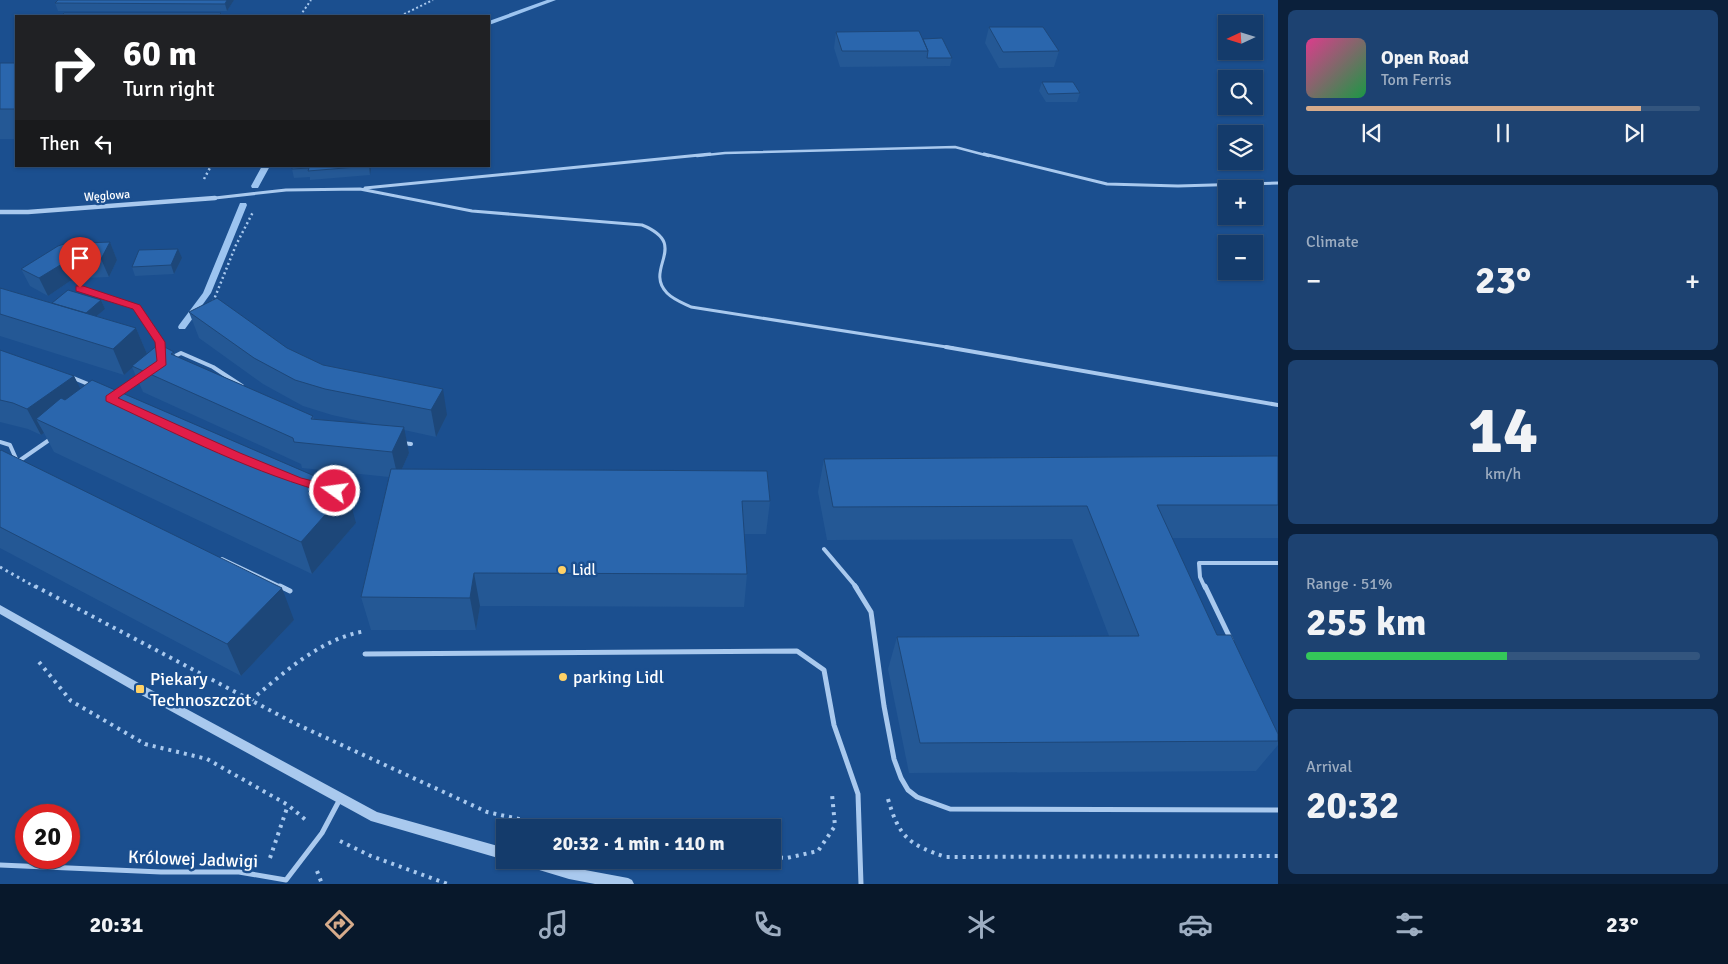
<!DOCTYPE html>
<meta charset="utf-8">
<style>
body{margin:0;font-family:Signika,sans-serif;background:#1d4271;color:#f1f3f6;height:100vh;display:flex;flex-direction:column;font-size:19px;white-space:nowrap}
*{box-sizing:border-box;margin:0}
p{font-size:16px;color:#9dadc1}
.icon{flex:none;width:28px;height:28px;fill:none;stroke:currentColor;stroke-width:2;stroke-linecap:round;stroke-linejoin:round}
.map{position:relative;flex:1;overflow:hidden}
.sheet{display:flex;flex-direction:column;gap:10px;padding:10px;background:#0b203b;width:450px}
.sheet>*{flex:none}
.banner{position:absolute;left:15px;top:15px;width:475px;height:152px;border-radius:0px;box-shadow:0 1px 4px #0004,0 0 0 1px #33557e;background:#202124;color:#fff;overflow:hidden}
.needle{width:32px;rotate:266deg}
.controls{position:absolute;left:1218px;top:15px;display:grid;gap:10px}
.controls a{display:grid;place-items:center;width:45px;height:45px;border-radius:0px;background:#143b6b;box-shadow:0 1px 4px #0004,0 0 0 1px #33557e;font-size:25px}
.speed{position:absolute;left:15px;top:804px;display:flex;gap:10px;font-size:25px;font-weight:700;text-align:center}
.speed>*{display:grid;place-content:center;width:65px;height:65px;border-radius:50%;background:#143b6b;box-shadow:0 1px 4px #0004,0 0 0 1px #33557e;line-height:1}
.speed .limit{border:8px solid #d22;background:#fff;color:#111}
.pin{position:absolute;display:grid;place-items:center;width:42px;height:42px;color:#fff;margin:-51px -21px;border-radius:50% 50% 50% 0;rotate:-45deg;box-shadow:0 0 5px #0007}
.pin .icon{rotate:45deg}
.me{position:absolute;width:55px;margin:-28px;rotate:284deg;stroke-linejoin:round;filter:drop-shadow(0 0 4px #0008)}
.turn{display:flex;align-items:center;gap:18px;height:105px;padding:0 25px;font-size:22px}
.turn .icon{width:65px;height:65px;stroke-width:2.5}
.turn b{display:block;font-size:35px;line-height:42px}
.then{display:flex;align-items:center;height:48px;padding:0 25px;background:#0003;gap:10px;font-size:19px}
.big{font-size:38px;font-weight:700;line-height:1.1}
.sheet .widget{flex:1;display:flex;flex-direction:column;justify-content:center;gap:8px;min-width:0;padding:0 18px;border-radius:8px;background:#1d4271}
.sheet .dial{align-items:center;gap:0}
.dial b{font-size:65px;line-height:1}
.song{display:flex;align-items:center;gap:15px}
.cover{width:60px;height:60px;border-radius:8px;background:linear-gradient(135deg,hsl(330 70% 55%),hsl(140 70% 35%))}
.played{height:5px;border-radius:2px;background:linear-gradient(90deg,#d6ab8b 85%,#33557e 85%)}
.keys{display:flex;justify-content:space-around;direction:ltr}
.heat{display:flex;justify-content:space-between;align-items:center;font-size:28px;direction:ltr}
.charge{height:8px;border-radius:4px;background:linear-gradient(90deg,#34c759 51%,#33557e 0)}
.trip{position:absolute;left:496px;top:819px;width:285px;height:50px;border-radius:0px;background:#143b6b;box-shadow:0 1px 4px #0004,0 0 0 1px #33557e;font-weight:700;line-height:50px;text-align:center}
.menu{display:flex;height:80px;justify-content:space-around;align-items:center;background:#08182b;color:#9dadc1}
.menu .icon{width:35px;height:35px}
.menu .on{color:#d6ab8b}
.menu b{font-size:22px;color:#f1f3f6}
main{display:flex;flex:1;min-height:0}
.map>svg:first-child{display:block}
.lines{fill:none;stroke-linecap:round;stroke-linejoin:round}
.stream{fill:#9cc4f0;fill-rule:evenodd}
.path-far3{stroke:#a9c9ee;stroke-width:2;stroke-dasharray:2 2.5;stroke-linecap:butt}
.path-far2{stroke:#a9c9ee;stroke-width:2.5;stroke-dasharray:2 3;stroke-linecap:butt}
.path-far1{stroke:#a9c9ee;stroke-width:3;stroke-dasharray:2.5 4;stroke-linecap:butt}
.path{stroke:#a9c9ee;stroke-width:4;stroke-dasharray:3 5;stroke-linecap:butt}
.service-far3{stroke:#a9c9ee;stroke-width:2.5}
.service-far2{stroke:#a9c9ee;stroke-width:3}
.service-far1{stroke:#a9c9ee;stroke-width:4}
.service{stroke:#a9c9ee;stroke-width:5}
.minor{stroke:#a9c9ee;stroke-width:4.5}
.tertiary{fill:#a9c9ee;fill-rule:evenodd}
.wall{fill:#245895}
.shaded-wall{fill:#1d4779}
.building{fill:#2a66ad;stroke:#1d4779}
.route{fill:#e11d48;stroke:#92132f}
.poi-dot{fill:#ffd166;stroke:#1b4f8f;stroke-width:2}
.labels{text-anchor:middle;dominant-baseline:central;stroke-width:5;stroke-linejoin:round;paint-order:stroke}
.far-street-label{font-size:12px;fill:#fff;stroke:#1b4f8f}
.poi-label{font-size:15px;fill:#fff;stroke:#1b4f8f;text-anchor:start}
.near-poi-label{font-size:18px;fill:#fff;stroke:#1b4f8f;text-anchor:start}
.near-street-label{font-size:18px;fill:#fff;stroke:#1b4f8f}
</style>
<main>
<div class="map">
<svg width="1278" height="884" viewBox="0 0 1278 884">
<rect width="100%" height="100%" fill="#1b4f8f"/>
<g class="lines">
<path class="stream" d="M 547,0 L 556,0 L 489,25 L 489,21 Z
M 262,166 L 270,166 L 258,188 L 252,188 L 251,186 Z
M 240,203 L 246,203 L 247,205 L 211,293 L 185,329 L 179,329 L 178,327 L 179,325 L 203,293 Z"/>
<path class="path-far3" d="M 300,16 L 311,0
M 400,16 L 433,0"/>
<path class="path-far2" d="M 204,179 L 211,166
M 213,302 L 236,245 L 253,212"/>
<path class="path-far1" d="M 0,567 L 37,588"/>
<path class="path" d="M 35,586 L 294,723 L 487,812 L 560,828
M 39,662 L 71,701 L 145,744 L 207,759 L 288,805 L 307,821
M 251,700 C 285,672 321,638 366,631
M 888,799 C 899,837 909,845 946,857 L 1278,856
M 340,841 L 371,856 L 448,884
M 772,857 L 787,858 L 818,851 L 835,826 L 832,794
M 270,858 L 288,805
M 317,871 L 322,884"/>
<path class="service-far3" d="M 697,156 L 725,153 L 955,147 L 989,156"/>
<path class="service-far2" d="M 984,154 L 1107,184 L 1178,186 L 1278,183
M 365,188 L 710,154
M 215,198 L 286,190 L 360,189 L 472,211 L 642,225 C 691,245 643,268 667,293 C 674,300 683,303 691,307 L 953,348
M 80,288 L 137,307 L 160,342 L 161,348"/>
<path class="service-far1" d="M 161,347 L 161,350
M 946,347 L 1278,405
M 171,358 L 181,353 L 213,367 L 242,386
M 71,377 L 93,386
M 115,395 L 140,377
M 0,442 L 10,445 L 17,461
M 402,443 L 411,444
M 16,463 L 52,438
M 344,493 L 354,495
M 824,549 L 857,588
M 222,559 L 283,588
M 1205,588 L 1200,577 L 1199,563 L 1278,563"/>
<path class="service" d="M 280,586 L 290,591
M 855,586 L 871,612 L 884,706 L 894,759 L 901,778 L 908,790 L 917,797 L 950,809 L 1278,810
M 1205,586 L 1231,640
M 365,654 L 797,651 L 824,670 L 834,725 L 858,794 L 861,884
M 0,865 L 161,872 L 239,872 L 286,880 L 322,833 L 340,799"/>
<path class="minor" d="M 0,212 L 28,212 L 215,198"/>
<path class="tertiary" d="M 0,605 L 144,686 L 377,812 L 505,848 L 505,860 L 371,821 L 136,692 L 0,614 Z
M 520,860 L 546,860 L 569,867 L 628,878 L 632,880 L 634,884 L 595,884 L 569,879 L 526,866 L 522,864 Z"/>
</g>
<path class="wall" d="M 58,0 L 234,0 L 227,11 L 58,11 L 55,3 Z
M 989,27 L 1059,51 L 1054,67 L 999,68 L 985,43 Z
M 836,32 L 923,39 L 952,58 L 950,66 L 840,67 L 834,48 Z
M 0,63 L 16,63 L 16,139 L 0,139 Z
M 1042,82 L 1080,93 L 1077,102 L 1046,102 L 1039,91 Z
M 292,166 L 370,166 L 370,175 L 310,180 L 310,177 L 294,178 L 292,169 Z
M 110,242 L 117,260 L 109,277 L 83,278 L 70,281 L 48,296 L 30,286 L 21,269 Z
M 182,258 L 174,274 L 135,276 L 132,267 Z
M 0,288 L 52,303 L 101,300 L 105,309 L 97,316 L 136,328 L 147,354 L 174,352 L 175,356 L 313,416 L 314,419 L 378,425 L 332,415 L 303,406 L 263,384 L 199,338 L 189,312 L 287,348 L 323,365 L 447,415 L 436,437 L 404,430 L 409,453 L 402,469 L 770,501 L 766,534 L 744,534 L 747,574 L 744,607 L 480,606 L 476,630 L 371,630 L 361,597 L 389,477 L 302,468 L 301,464 L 143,392 L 132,367 L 124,375 L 0,336 Z
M 0,350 L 74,376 L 80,389 L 356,523 L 312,574 L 54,452 L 44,433 L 41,435 L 28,429 L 0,422 Z
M 0,451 L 294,620 L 241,676 L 0,548 Z
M 1278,456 L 1278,538 L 1172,538 L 1217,635 L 1278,734 L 1278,745 L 1256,771 L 909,773 L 888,669 L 897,637 L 1109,636 L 1072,539 L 827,540 L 818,492 L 824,459 Z"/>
<path class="shaded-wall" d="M 227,0 L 234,0 L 227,11 L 225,4 Z
M 369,166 L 370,166 L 371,169 L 370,175 Z
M 110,242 L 117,260 L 109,277 L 101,259 Z
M 178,249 L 182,258 L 174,274 L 171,265 Z
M 75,260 L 83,278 L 70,281 L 48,296 L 39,278 L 62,264 Z
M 101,300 L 105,309 L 85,326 L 81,317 Z
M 136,328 L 147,354 L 124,375 L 113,349 Z
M 74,376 L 87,402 L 36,419 L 44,433 L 41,435 L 27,409 Z
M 443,389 L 447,415 L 436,437 L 431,410 Z
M 404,427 L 409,453 L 398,478 L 392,452 Z
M 347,490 L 356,523 L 312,574 L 301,542 Z
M 474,573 L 480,606 L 476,630 L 470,598 Z
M 282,588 L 294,620 L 241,676 L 227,644 Z"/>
<path class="building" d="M 58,0 L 227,0 L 225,4 L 55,3 Z
M 64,13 L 221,13 L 218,16 L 61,16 Z
M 989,27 L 1043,27 L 1059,51 L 1003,52 Z
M 919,31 L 928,51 L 842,51 L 836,32 Z
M 942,38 L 952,58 L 927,58 L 928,51 L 923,39 Z
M 0,63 L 16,63 L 16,109 L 0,109 Z
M 1042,82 L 1073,82 L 1080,93 L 1048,94 Z
M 292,166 L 369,166 L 308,171 L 309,168 L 292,169 Z
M 110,242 L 101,259 L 75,260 L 62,264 L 39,278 L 21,269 L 58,246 L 64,244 Z
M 178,249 L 171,265 L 132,267 L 139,250 Z
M 0,288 L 136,328 L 113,349 L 0,314 Z
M 68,290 L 101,300 L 86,313 L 52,303 Z
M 217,298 L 287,348 L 323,365 L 443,389 L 431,410 L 325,389 L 295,380 L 254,358 L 189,312 Z
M 159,344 L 174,352 L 171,354 L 313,416 L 311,419 L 404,427 L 392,452 L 294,442 L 293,438 L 132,366 Z
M 0,350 L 74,376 L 27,409 L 13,403 L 0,400 Z
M 92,380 L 347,490 L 301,542 L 36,419 L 61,398 L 65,400 Z
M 1,450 L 282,588 L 227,644 L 0,527 L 0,451 Z
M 1278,456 L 1278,505 L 1157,505 L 1217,635 L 1231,635 L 1278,734 L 1278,741 L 920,743 L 897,637 L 1139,636 L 1087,506 L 833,507 L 824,459 Z
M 391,469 L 767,471 L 770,501 L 742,501 L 747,574 L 474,573 L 470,598 L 361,597 Z"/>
<path class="route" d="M 76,286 L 83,286 L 140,305 L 165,342 L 166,365 L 118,398 L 240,453 L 301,478 L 340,488 L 340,494 L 335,495 C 255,474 181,436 106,401 L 106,396 L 157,361 L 155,342 L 133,309 L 76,291 Z"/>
<g class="poi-dot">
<circle cx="562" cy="570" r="5"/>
<circle cx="563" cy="677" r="5"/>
<rect x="135" y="684" width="10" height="10" rx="2.5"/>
</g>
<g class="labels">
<g class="far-street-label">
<text transform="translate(107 196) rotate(-4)">Węglowa</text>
</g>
<g class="poi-label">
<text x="572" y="570">Lidl</text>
</g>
<g class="near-poi-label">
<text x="573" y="677">parking Lidl</text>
<text x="150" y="679">Piekary<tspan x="150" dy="21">Technoszczot</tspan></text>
</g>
<g class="near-street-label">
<text transform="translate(193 859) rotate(2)">Królowej Jadwigi</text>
</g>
</g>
</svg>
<div class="controls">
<a><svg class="needle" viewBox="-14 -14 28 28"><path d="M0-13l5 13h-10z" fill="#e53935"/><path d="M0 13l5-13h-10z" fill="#9dadc1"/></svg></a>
<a><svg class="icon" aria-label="search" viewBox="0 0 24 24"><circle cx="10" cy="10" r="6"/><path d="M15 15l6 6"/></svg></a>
<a><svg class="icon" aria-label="layers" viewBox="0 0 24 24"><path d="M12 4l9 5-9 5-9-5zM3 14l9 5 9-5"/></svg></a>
<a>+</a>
<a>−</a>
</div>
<div class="speed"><div class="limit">20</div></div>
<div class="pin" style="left:80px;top:288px;background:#d93025"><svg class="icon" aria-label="arrive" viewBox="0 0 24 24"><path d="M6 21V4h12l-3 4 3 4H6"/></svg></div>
<svg class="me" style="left:335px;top:491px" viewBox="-20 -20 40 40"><circle r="17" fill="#e11d48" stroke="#fff" stroke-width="3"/><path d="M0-11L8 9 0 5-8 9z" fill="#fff"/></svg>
<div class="trip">20:32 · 1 min · 110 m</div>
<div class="banner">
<div class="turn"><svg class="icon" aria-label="right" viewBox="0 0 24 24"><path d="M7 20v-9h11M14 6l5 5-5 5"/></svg><div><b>60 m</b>Turn right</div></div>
<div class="then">Then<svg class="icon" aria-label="left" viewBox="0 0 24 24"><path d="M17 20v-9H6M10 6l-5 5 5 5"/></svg></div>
</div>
</div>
<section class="sheet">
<div class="widget">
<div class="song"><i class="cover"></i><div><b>Open Road</b><p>Tom Ferris</p></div></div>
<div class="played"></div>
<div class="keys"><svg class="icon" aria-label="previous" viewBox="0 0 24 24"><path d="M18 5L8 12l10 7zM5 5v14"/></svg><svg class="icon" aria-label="pause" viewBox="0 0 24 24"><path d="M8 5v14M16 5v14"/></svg><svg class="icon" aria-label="next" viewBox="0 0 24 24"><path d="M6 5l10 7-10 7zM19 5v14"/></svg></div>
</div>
<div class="widget"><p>Climate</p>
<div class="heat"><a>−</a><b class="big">23°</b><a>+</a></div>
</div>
<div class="widget dial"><b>14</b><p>km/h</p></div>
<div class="widget"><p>Range · 51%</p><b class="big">255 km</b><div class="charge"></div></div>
<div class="widget"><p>Arrival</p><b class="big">20:32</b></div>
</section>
</main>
<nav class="menu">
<b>20:31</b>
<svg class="icon on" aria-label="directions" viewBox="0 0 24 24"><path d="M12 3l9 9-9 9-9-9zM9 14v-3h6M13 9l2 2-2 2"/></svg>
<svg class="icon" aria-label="music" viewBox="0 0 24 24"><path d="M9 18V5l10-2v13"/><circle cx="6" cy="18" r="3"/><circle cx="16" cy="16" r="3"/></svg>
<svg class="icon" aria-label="phone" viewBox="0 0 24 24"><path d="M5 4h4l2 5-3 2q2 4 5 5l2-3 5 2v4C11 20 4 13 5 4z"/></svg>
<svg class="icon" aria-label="climate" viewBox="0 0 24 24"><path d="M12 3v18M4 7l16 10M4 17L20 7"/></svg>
<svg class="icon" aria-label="car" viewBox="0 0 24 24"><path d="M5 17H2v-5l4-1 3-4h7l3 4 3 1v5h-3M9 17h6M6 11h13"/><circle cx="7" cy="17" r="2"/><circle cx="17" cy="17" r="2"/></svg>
<svg class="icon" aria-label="filters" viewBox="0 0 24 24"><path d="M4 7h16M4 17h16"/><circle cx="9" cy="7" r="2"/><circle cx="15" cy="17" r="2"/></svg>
<b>23°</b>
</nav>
